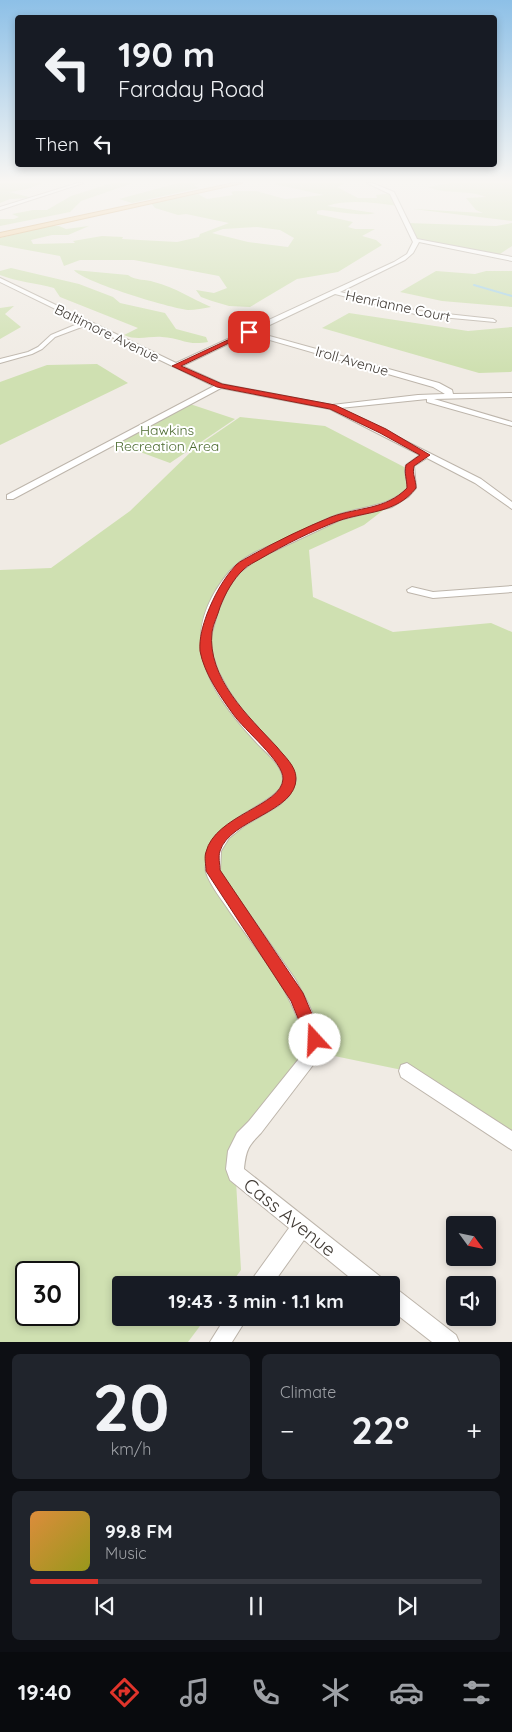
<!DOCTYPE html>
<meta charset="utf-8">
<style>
body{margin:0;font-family:Quicksand,sans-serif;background:#20242c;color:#f1f3f6;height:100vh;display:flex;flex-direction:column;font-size:19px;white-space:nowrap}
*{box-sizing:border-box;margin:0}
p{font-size:16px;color:#9ea1a6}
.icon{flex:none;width:28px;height:28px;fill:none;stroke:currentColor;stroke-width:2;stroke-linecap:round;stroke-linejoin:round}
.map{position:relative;height:1342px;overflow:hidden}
.details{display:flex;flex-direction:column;gap:12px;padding:12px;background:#0d0f14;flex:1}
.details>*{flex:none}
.guide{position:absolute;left:15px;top:15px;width:482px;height:152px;border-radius:5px;box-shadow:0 2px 8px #0003;background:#171b24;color:#f1f3f6;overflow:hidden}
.needle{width:32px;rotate:123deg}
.controls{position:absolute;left:446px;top:1216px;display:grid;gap:10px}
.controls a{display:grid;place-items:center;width:50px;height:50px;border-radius:5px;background:#171b24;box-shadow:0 2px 8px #0003;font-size:25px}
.speed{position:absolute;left:15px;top:1261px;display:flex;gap:10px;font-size:25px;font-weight:700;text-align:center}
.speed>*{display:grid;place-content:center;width:65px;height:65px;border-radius:50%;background:#171b24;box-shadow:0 2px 8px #0003;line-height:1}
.speed .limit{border:2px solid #111;border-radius:8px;background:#fff;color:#111}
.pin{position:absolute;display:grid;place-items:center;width:42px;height:42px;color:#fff;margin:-21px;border-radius:10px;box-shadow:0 2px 8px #0006}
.me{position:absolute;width:55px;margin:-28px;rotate:340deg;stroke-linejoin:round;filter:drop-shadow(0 0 4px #0008)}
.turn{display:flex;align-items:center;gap:18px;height:105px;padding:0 20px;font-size:22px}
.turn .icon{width:65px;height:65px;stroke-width:2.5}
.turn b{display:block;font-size:35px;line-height:42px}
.then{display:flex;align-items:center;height:48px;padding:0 20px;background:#0003;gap:10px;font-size:19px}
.big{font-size:38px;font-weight:700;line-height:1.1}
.details .tile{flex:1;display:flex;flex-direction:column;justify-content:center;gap:8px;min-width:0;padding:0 18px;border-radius:8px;background:#20242c}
.details .dial{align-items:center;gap:0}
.dial b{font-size:65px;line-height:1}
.song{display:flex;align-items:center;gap:15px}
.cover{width:60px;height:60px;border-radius:8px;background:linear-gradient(135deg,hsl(30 70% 55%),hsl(60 70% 35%))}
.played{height:5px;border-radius:2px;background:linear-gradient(90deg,#e0342b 15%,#363941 15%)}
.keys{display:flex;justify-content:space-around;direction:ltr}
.heat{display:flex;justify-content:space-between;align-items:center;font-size:28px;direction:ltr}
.details .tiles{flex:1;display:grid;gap:12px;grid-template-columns:1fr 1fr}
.tile:last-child{grid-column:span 2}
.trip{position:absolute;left:112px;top:1276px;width:288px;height:50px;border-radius:5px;background:#171b24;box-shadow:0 2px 8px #0003;font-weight:700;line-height:50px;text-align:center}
.menu{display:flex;height:80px;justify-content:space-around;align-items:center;background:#090b0e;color:#9ea1a6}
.menu .icon{width:35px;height:35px}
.menu .selected{color:#e0342b}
.menu b{font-size:22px;color:#f1f3f6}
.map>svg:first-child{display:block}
.green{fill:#cfe0b1;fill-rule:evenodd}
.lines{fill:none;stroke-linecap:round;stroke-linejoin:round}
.stream{stroke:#a6d3e6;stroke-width:2}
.minor-casing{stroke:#bdb5ab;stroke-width:2}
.major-casing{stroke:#d4ab6e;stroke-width:2}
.minor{fill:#fff;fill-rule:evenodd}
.major{fill:#f2d09b;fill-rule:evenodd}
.route{fill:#e0342b;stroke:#92221c}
.labels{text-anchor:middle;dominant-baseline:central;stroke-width:4;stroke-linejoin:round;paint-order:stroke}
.far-street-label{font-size:14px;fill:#413b35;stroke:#fff}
.far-park-label{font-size:14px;fill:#4c6b30;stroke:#fff}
.near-street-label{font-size:19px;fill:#413b35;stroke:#fff}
</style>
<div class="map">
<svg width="512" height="1342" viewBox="0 0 512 1342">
<rect width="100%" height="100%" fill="#f0ebe4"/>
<path class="green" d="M 0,183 L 43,183 L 27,189 L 9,192 L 33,198 L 10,199 L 0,203 Z
M 112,183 L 133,183 L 81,201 L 70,212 L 0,226 L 0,219 L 14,219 L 19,217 L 12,214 L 33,210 L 47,210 L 71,196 Z
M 178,183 L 200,183 L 194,185 L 199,188 L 132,203 L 119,199 Z
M 277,183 L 346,183 L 337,187 L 358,198 L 377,198 L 376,195 L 392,193 L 398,206 C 375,203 349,199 327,206 L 375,213 C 366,217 334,211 322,210 L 317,211 L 317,214 L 353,222 L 348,227 L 355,229 L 375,229 L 362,236 L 376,240 L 382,245 L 338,272 L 297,279 L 250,307 L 229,306 L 212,301 L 201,297 L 196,290 L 214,293 L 227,288 L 219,276 L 134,260 L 80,260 L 64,266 L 60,256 L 0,245 L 0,238 L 50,226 L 59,226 L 66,229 L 89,226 L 68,235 L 52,235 L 31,240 L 33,244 L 75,243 L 73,241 L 102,236 L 123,237 L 122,239 L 177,242 L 199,237 L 200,234 L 229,223 L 186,214 L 178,215 L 155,208 L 151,203 L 198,194 L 207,199 L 233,195 L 231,192 L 234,191 L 256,191 L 285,199 L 324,195 L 274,184 ZM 257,227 L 280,230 L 294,238 L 288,247 L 248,242 L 212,233 L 223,229 Z
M 451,183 L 512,183 L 512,221 L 413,209 L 483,213 L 476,210 L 466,198 L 486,197 C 467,189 446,195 428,187 Z
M 407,223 L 496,226 L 512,223 L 512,246 L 497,256 L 415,240 Z
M 11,268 L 79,284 L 113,297 L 120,303 L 165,313 L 176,329 L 206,337 L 208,342 C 187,346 181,338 162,337 C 149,336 137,341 124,335 L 138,328 L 60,297 L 54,288 C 36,283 17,282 0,275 L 0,271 Z
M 74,270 L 128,275 C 136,281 146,279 154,282 C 175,287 192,299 211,307 C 204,308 195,310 188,310 C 170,308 83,282 74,270 Z
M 436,271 L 475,274 L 486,271 L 512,271 L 512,307 L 442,301 L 400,292 Z
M 14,306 L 5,314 L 21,327 L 0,339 L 0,308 Z
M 349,313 L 468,331 L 512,327 L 512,371 L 511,372 L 479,373 L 322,328 Z
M 97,364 L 128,383 L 0,445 L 0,382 L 47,365 Z
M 187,403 L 235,419 L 170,463 L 113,442 Z
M 240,417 L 325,426 L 408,469 L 412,488 L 364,525 L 309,550 L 313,597 L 393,632 L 491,623 L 512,632 L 512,1141 L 407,1071 L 315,1052 L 235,1163 L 241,1270 L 230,1285 L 121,1285 L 121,1318 L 206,1318 L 188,1342 L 0,1342 L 0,570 L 51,568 L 130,511 L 196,447 ZM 26,1272 L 69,1272 L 69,1315 L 26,1315 Z"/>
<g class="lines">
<path class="stream" d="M 474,285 L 512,296"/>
<defs>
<path id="minor" d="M 78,183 L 83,183 L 0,210 L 0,207 Z
M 367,183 L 372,183 L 394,192 L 417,239 L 512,257 L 512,261 L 419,242 L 413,253 L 405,260 L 340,292 L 419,311 L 493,319 L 496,321 L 495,322 L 419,315 L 335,294 L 255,332 L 439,383 L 452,390 L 453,394 L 512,393 L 512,397 L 434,399 L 512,422 L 512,426 L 427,402 L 427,399 L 340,408 L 481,479 L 512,502 L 512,509 L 475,483 L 427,458 L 414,466 L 416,488 L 408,497 L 392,507 L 340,520 L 257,559 L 238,574 L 227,590 L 218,611 L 210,640 L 213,656 L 218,671 L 229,691 L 243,711 L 287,760 L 296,780 L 289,796 L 278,806 L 244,826 L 229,838 L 221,851 L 220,871 L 230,887 L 295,979 L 308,1003 L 320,1031 L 323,1052 L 261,1133 C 248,1146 246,1150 244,1169 L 382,1278 L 385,1285 L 359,1285 L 304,1240 L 272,1285 L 250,1285 L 253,1278 L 289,1228 L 230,1180 L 226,1169 L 228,1151 L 237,1133 L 249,1121 L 306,1050 C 298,996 260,955 230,912 C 223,901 209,884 206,872 C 205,868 206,863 207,860 C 210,815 284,805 283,779 C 282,764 265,752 256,742 C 206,688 175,636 230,571 C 246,553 270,546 291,537 C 307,529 323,519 340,514 C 364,506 389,507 408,488 L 405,471 L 406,465 L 420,455 L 330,409 L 221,388 L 13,499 L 7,499 L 7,495 L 214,386 L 87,325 L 55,337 L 42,349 L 32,354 L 0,363 L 0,359 L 28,352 L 38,347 L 51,335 L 82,322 L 0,282 L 0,278 L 176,363 L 394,262 L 407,254 L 413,242 L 390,194 ZM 249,334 L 433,387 L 445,394 L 418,395 L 332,405 L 222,384 L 182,366 Z
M 512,586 L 512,592 L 433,598 L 408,592 L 407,590 L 412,587 L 433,592 Z
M 407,1063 L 512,1131 L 512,1150 L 401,1077 L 399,1071 L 401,1065 Z
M 391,1287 L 398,1290 L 456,1335 L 459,1342 L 432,1342 L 391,1310 Z
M 225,1318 L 247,1318 L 232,1342 L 210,1342 Z"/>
<path id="major" d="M 234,183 L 242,183 L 0,237 L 0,233 Z"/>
</defs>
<use href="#minor" class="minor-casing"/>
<use href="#major" class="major-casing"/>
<use href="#minor" class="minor"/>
<use href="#major" class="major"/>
</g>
<linearGradient id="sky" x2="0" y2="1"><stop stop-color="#8dc0e7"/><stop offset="0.49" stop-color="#f8f6f3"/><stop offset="1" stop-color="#f8f6f3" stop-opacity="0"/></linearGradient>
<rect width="512" height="370" fill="url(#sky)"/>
<path class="route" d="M 247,331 L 252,332 L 181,366 L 222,384 L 335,405 L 386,429 L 430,455 L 414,466 C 412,474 416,480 416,488 C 396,514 366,511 338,521 C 312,531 284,545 260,559 C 255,562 248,565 244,569 C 233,579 225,594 220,607 C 218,615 213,624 212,632 C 207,678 248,716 277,747 C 284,756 296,766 296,778 C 297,812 230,819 220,851 C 218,857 220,864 220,870 L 303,993 L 323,1040 L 321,1045 L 315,1048 L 309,1045 L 291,1001 L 206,871 C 206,865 204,857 206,852 C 215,815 282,806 283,779 C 284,762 244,730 233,714 C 220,696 204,673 200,651 C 199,638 203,625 207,614 C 214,596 223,579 236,565 C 240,561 247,558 252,555 C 277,541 304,528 331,517 C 358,507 386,510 407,488 C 407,479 404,474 406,465 L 420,455 L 380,433 L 330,409 L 217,387 L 172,366 Z"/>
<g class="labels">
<g class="far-street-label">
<text transform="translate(398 306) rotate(12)">Henrianne Court</text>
<text transform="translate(107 333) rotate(26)">Baltimore Avenue</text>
<text transform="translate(352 361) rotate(16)">Iroll Avenue</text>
</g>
<g class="far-park-label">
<text x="167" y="430">Hawkins<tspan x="167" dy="16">Recreation Area</tspan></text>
</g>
<g class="near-street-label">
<text transform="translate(290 1217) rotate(39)">Cass Avenue</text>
</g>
</g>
</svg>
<div class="controls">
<a><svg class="needle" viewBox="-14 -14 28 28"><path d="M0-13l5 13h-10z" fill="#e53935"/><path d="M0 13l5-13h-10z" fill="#9ea1a6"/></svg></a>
<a><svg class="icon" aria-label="sound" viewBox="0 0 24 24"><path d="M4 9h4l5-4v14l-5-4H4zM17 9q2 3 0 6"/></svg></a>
</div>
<div class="speed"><div class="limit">30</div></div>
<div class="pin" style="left:249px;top:332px;background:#d93025"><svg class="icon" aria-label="arrive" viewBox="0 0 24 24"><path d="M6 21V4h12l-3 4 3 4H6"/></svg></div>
<svg class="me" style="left:315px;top:1040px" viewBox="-20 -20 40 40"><circle r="19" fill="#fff"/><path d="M0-13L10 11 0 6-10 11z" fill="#e0342b"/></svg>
<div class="trip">19:43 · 3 min · 1.1 km</div>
<div class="guide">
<div class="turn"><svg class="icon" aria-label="left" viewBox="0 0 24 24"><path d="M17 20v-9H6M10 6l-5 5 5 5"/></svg><div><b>190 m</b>Faraday Road</div></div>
<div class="then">Then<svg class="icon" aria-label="left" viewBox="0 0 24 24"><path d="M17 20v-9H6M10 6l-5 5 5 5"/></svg></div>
</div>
</div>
<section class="details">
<div class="tiles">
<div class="tile dial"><b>20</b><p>km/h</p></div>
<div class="tile"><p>Climate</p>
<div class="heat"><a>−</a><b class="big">22°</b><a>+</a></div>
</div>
<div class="tile">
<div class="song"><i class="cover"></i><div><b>99.8 FM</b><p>Music</p></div></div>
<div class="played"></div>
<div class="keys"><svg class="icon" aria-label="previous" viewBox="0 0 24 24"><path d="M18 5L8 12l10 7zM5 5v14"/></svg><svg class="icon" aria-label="pause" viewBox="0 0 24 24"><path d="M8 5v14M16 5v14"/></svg><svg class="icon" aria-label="next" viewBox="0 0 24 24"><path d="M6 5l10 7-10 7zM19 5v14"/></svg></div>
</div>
</div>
</section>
<nav class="menu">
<b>19:40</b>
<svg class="icon selected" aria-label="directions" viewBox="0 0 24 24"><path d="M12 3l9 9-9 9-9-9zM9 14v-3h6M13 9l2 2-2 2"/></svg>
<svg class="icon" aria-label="music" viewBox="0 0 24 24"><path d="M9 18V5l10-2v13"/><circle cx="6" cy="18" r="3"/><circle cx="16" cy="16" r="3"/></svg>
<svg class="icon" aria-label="phone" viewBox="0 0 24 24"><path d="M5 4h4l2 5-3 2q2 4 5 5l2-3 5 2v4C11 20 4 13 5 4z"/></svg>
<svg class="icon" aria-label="climate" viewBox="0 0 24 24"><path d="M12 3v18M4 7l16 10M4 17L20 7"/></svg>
<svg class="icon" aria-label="car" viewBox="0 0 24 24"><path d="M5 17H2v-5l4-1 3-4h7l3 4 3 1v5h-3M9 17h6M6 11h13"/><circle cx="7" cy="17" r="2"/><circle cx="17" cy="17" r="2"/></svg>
<svg class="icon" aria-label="filters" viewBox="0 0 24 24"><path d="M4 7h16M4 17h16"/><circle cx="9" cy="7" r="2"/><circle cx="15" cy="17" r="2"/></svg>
</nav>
